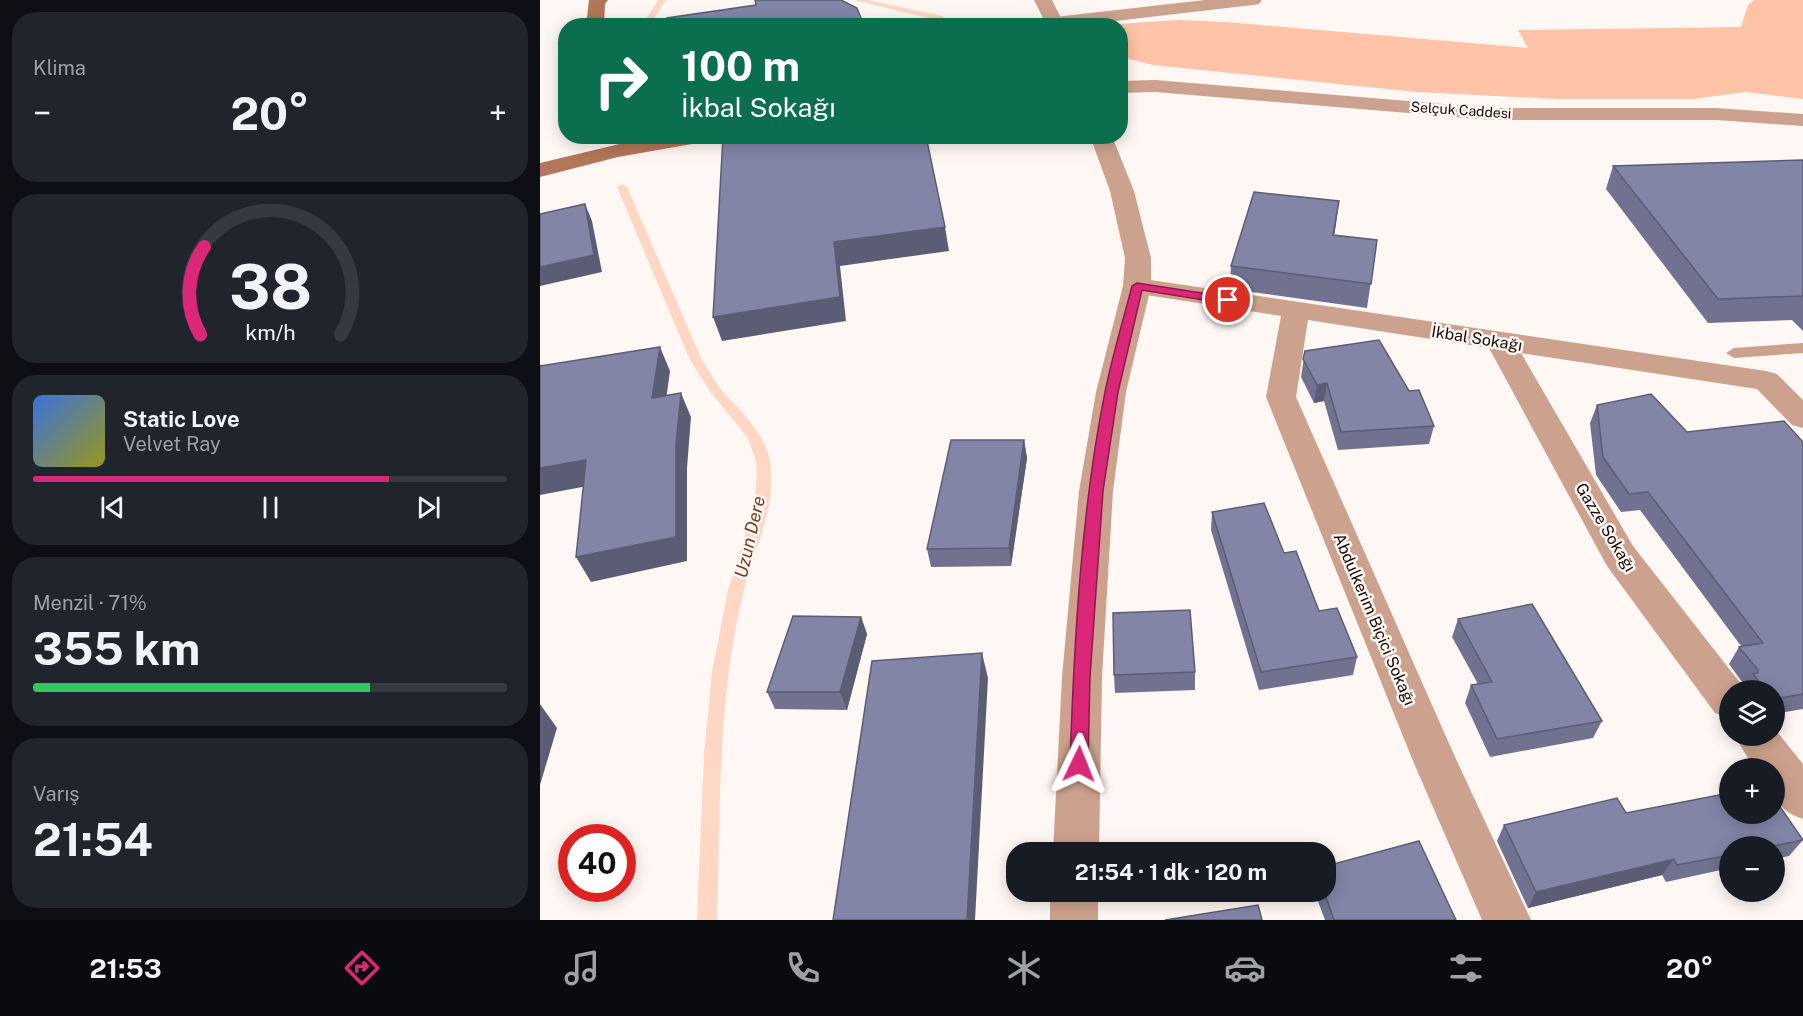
<!DOCTYPE html>
<html lang="tr">
<meta charset="utf-8">
<style>
:root{--surface:#171b24;--page:#20242c;--text:#f1f3f6;--muted:#9ea1a6;--line:#363941;--accent:#db2777}
body{margin:0;font-family:"Public Sans",sans-serif;background:var(--page);color:var(--text);height:100vh;display:flex;flex-direction:column;font-size:22px;white-space:nowrap}
*{box-sizing:border-box;margin:0}
p{font-size:20px;color:var(--muted)}
.icon{flex:none;width:33px;height:33px;fill:none;stroke:currentColor;stroke-width:2;stroke-linecap:round;stroke-linejoin:round}
.map{position:relative;flex:1;overflow:hidden}
.panel{display:flex;flex-direction:column;gap:12px;padding:12px;background:#0d0f14;width:540px}
.panel>*{flex:none}
.banner{position:absolute;left:18px;top:18px;width:570px;height:126px;border-radius:24px;box-shadow:0 3px 15px #0003;background:#0b6e4f;color:#fff;overflow:hidden}
.tools{position:absolute;left:1179px;top:680px;display:grid;gap:12px}
.tools a{display:grid;place-items:center;width:66px;height:66px;border-radius:50%;background:var(--surface);box-shadow:0 3px 15px #0003;font-size:30px}
.speed{position:absolute;left:18px;top:824px;display:flex;gap:12px;font-size:30px;font-weight:700;text-align:center}
.speed>*{display:grid;place-content:center;width:78px;height:78px;border-radius:50%;background:var(--surface);box-shadow:0 3px 15px #0003;line-height:1}
.speed .limit{border:9px solid #d22;background:#fff;color:#111}
.pin{position:absolute;display:grid;place-items:center;width:51px;height:51px;color:#fff;margin:-26px;border:3px solid #fff;border-radius:50%;box-shadow:0 2px 6px #0007}
.me{position:absolute;width:66px;margin:-33px;rotate:2deg;stroke-linejoin:round;filter:drop-shadow(0 0 4px #0008)}
.turn{display:flex;align-items:center;gap:21px;height:126px;padding:0 24px;font-size:27px}
.turn .icon{width:78px;height:78px;stroke-width:2.5}
.turn b{display:block;font-size:42px;line-height:51px}
.big{font-size:45px;font-weight:700;line-height:1.1}
.panel .tile{flex:1;display:flex;flex-direction:column;justify-content:center;gap:9px;min-width:0;padding:0 21px;border-radius:24px;background:var(--page)}
.panel .dial{align-items:center;gap:0}
.dial svg{height:156px;overflow:visible;fill:none;stroke:var(--line);stroke-width:7;stroke-linecap:round;text-anchor:middle}
.dial text{fill:var(--text);stroke:none}
.song{display:flex;align-items:center;gap:18px}
.cover{width:72px;height:72px;border-radius:9px;background:linear-gradient(135deg,hsl(220 70% 55%),hsl(60 70% 35%))}
.played{height:6px;border-radius:3px;background:linear-gradient(90deg,var(--accent) 75%,var(--line) 75%)}
.keys{display:flex;justify-content:space-around;direction:ltr}
.heat{display:flex;justify-content:space-between;align-items:center;font-size:33px;direction:ltr}
.charge{height:9px;border-radius:4px;background:linear-gradient(90deg,#34c759 71%,var(--line) 0)}
.trip{position:absolute;left:466px;top:842px;width:330px;height:60px;border-radius:24px;background:var(--surface);box-shadow:0 3px 15px #0003;font-weight:700;line-height:60px;text-align:center}
.menu{display:flex;height:96px;justify-content:space-around;align-items:center;background:#090b0e;color:var(--muted)}
.menu .icon{width:42px;height:42px}
.menu .current{color:var(--accent)}
.menu b{font-size:27px;color:var(--text)}
main{display:flex;flex:1;min-height:0}
.map>svg:first-child{display:block}
</style>
<main>
<section class="panel">
<div class="tile"><p>Klima</p>
<div class="heat"><a>−</a><b class="big">20°</b><a>+</a></div>
</div>
<div class="tile dial"><svg viewBox="0 0 100 80">
<path d="M14 69A42 42 0 1 1 86 69"/>
<path d="M14 69A42 42 0 0 1 16 24" stroke="#db2777"/>
<text x="50" y="56" font-size="32" font-weight="700">38</text>
<text x="50" y="72" font-size="11">km/h</text>
</svg></div>
<div class="tile">
<div class="song"><i class="cover"></i><div><b>Static Love</b><p>Velvet Ray</p></div></div>
<div class="played"></div>
<div class="keys"><svg class="icon" aria-label="previous" viewBox="0 0 24 24"><path d="M18 5L8 12l10 7zM5 5v14"/></svg><svg class="icon" aria-label="pause" viewBox="0 0 24 24"><path d="M8 5v14M16 5v14"/></svg><svg class="icon" aria-label="next" viewBox="0 0 24 24"><path d="M6 5l10 7-10 7zM19 5v14"/></svg></div>
</div>
<div class="tile"><p>Menzil · 71%</p><b class="big">355 km</b><div class="charge"></div></div>
<div class="tile"><p>Varış</p><b class="big">21:54</b></div>
</section>
<div class="map">
<svg width="1263" height="920" viewBox="0 0 1263 920">
<rect width="100%" height="100%" fill="#fff7f3"/>
<path fill="#ffc3a7" d="M1214 0H1263V99L1205 92 1153 99H1018L877 92 613 65 581 57 580 26 564 25 639 20 686 22 988 48 978 30 1201 27 1208 5Z"/>
<g fill="none" stroke-linecap="round" stroke-linejoin="round">
<path fill="#ffd7c4" fill-rule="evenodd" d="M118 0H126L109 26H102Z
M314 0H328L402 16 411 26H403L396 20Z
M82 184 87 187 162 360C168 369 173 378 179 387 197 409 222 428 229 457 239 502 215 547 204 589 197 616 193 643 189 670 178 753 180 837 177 920H157L164 754 172 672 188 590 214 507 217 474 215 457 207 437 169 390 150 360 77 187Z"/>
<path fill="#cca28e" fill-rule="evenodd" d="M1263 343V353L1194 358 1186 353 1194 348Z"/>
<path fill="#cca28e" fill-rule="evenodd" d="M665 0H722L719 4 713 5 532 26H508L506 22 509 18 515 17Z
M597 278 1226 371 1237 374 1263 400V428L1252 425 1217 389 981 353 1093 546 1205 689 1190 690V718L1175 713 1067 566 949 348 768 320 756 397 915 757 991 920H942L873 761 726 397 741 316 587 292 583 286 587 280Z
M1234 728 1263 764V819C1234 809 1234 796 1234 768H1214L1194 735H1234Z"/>
<path fill="#cca28e" fill-rule="evenodd" d="M494 0H512L525 26H507Z
M615 80 952 108H1176L1263 114V126L1176 120H952L615 92 580 93V81Z
M550 136H572L594 191 611 258V286L586 392 573 491 562 677 559 852H513L522 677 539 491 556 392 583 286 585 258 570 191Z
M510 891H558V920H510Z"/>
<path fill="#b37659" fill-rule="evenodd" d="M49 0H68L65 4 64 26H46Z
M113 136H169L166 141 158 143 78 157 0 177V163Z"/>
</g>
<path fill="#70728f" d="M1263 160V331L1252 320 1168 323 1066 189 1073 166Z
M796 224 794 235 837 240 827 308 690 289 691 266Z
M765 351 869 391 894 426 889 444 798 450 784 401 774 403 761 377Z
M1057 405 1147 432 1263 442V709L1234 714V690H1203L1205 686 1189 664 1199 647 1201 646 1100 510 1081 512 1056 475 1050 423Z
M484 440 487 458 471 566 391 567 387 549Z
M672 512 744 553 779 611 817 657 813 675 719 690 671 530Z
M321 617 327 634 307 710 235 709 227 692Z
M918 619 1062 721 1053 738 950 757 925 703 931 685 938 684 912 637Z
M655 672V690L575 693 574 675Z
M1086 813 1263 840 1249 856 1234 859V846H1190V868L1126 882 1122 875 988 908 957 841 964 825Z
M774 891H786L916 920H785Z"/>
<path fill="#5b5d74" d="M799 201 796 224 790 258 793 235Z
M45 204 52 221 62 272 0 286V267Z
M405 227 409 251 300 266 306 321 182 341 173 317 294 242Z
M120 347 130 371 123 422 112 398Z
M787 383 784 401 774 403 777 385Z
M141 393 151 417 147 468V561L51 582 36 557Z
M484 440 487 458 471 566 469 548Z
M46 460 58 484 0 495V468Z
M321 617 327 634 307 710 300 692Z
M442 653 448 678 435 920H427Z
M0 704 17 728 0 785Z
M1134 859 1122 875 988 908 996 892Z"/>
<path fill="#8285a6" stroke="#5b5d74" stroke-width="1.5" d="M215 0H301L317 8 324 26H128L127 18 216 5Z
M183 136H386L405 227 294 242 300 297 173 317Z
M1263 160V296L1178 299 1073 166Z
M714 192 799 201 793 235 837 240 831 284 691 266Z
M45 204 54 255 0 267V214Z
M839 340 869 391 879 390 894 426 801 432 787 383 777 385 763 359 765 351Z
M120 347 112 398 141 393 136 444V537L36 557 46 460 0 468V366Z
M1111 394 1147 432 1244 421 1263 442V694L1234 699V690H1225L1213 674 1218 673V670L1199 647 1223 643 1108 492 1089 494 1063 457 1057 405Z
M411 440H484L469 548 387 549Z
M724 503 744 553 756 551 779 611 797 608 817 657 721 672 672 512Z
M992 604 1062 721 957 739 931 685 952 682 918 619Z
M650 610 655 672 574 675 573 613Z
M253 616 321 617 300 692H227Z
M442 653 427 920H293L332 661Z
M1190 793V813H1234V798L1263 840 1233 846H1190V855L1137 865 1134 859 996 892 964 825 1077 798 1086 813Z
M879 841 916 920H794L784 891H786V866Z
M718 905 722 920H625Z"/>
<path fill="#db2777" stroke="#8e194d" stroke-width="1.5" d="M597 283 688 297 694 300 688 304 602 290 578 392 563 491 550 677 548 764 545 770 539 772 532 770 530 764C534 643 541 511 565 392 572 357 583 321 592 286Z"/>
<g text-anchor="middle" stroke-width="5" stroke-linejoin="round" paint-order="stroke">
<g font-size="14" fill="#160905" stroke="#fff7f3">
<text transform="translate(921 110) rotate(4)" y="5">Selçuk Caddesi</text>
</g>
<g font-size="16" fill="#160905" stroke="#fff7f3">
<text transform="translate(937 338) rotate(9)" y="6">İkbal Sokağı</text>
<text transform="translate(1066 527) rotate(59)" y="6">Gazze Sokağı</text>
<text transform="translate(835 619) rotate(67)" y="6">Abdulkerim Biçici Sokağı</text>
</g>
<g font-size="18" font-style="italic" fill="#773b1c" stroke="#fff7f3">
<text transform="translate(210 537) rotate(-77)" y="6">Uzun Dere</text>
</g>
</g>
</svg>
<div class="tools">
<a><svg class="icon" aria-label="layers" viewBox="0 0 24 24"><path d="M12 4l9 5-9 5-9-5zM3 14l9 5 9-5"/></svg></a>
<a>+</a>
<a>−</a>
</div>
<div class="speed"><div class="limit">40</div></div>
<div class="pin" style="left:688px;top:300px;background:#d93025"><svg class="icon" aria-label="arrive" viewBox="0 0 24 24"><path d="M6 21V4h12l-3 4 3 4H6"/></svg></div>
<svg class="me" style="left:539px;top:764px" viewBox="-20 -20 40 40"><path d="M0-17L14 15 0 8-14 15z" fill="#db2777" stroke="#fff" stroke-width="4"/></svg>
<div class="trip">21:54 · 1 dk · 120 m</div>
<div class="banner">
<div class="turn"><svg class="icon" aria-label="right" viewBox="0 0 24 24"><path d="M7 20v-9h11M14 6l5 5-5 5"/></svg><div><b>100 m</b>İkbal Sokağı</div></div>
</div>
</div>
</main>
<nav class="menu">
<b>21:53</b>
<svg class="icon current" aria-label="directions" viewBox="0 0 24 24"><path d="M12 3l9 9-9 9-9-9zM9 14v-3h6M13 9l2 2-2 2"/></svg>
<svg class="icon" aria-label="music" viewBox="0 0 24 24"><path d="M9 18V5l10-2v13"/><circle cx="6" cy="18" r="3"/><circle cx="16" cy="16" r="3"/></svg>
<svg class="icon" aria-label="phone" viewBox="0 0 24 24"><path d="M5 4h4l2 5-3 2q2 4 5 5l2-3 5 2v4C11 20 4 13 5 4z"/></svg>
<svg class="icon" aria-label="climate" viewBox="0 0 24 24"><path d="M12 3v18M4 7l16 10M4 17L20 7"/></svg>
<svg class="icon" aria-label="car" viewBox="0 0 24 24"><path d="M5 17H2v-5l4-1 3-4h7l3 4 3 1v5h-3M9 17h6M6 11h13"/><circle cx="7" cy="17" r="2"/><circle cx="17" cy="17" r="2"/></svg>
<svg class="icon" aria-label="filters" viewBox="0 0 24 24"><path d="M4 7h16M4 17h16"/><circle cx="9" cy="7" r="2"/><circle cx="15" cy="17" r="2"/></svg>
<b>20°</b>
</nav>
